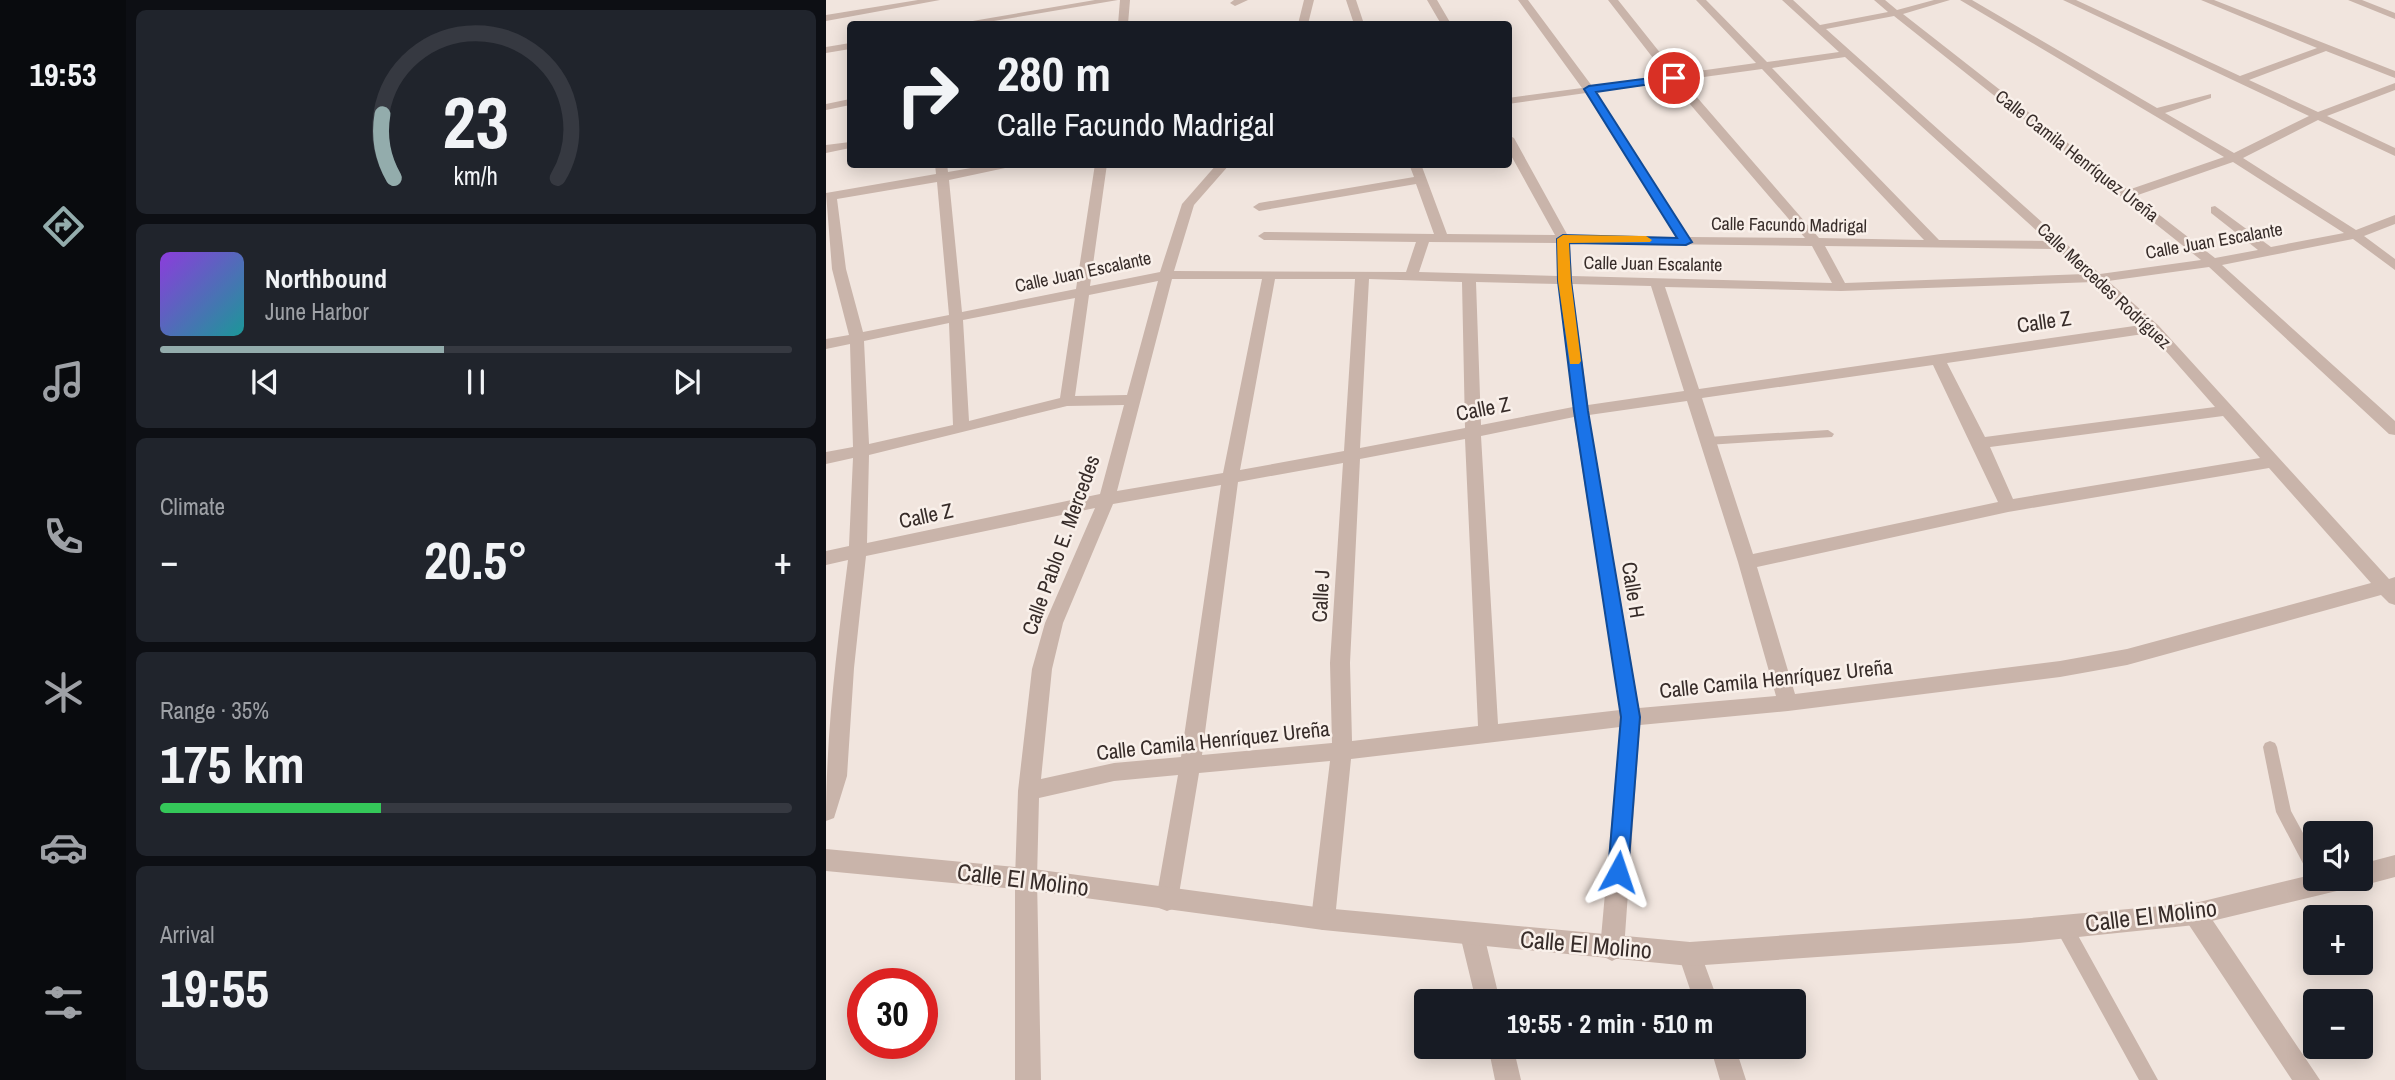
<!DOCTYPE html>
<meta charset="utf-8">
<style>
:root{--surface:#171b24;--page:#20242c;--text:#f1f3f6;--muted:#9ea1a6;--line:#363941;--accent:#93acac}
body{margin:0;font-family:"Archivo Narrow",sans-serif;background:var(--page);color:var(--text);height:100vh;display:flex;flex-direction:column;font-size:26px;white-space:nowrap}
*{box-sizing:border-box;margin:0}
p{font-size:23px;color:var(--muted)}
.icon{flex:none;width:38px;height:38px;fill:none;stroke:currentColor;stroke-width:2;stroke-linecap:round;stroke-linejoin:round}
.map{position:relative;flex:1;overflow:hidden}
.side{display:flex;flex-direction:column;gap:10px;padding:10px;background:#0d0f14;width:700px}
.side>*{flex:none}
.top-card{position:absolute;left:21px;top:21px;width:665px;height:147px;border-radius:7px;box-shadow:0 4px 18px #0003;background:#171b24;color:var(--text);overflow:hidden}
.controls{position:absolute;left:1477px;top:821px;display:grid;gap:14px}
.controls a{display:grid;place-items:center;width:70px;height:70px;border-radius:7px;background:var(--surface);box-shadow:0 4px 18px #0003;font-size:35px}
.speed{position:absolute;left:21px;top:968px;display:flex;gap:14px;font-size:35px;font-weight:700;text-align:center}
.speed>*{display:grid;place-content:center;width:91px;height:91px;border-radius:50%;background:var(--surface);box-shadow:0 4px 18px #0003;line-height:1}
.speed .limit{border:10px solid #d22;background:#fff;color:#111}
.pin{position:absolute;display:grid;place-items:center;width:60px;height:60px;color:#fff;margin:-30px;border:4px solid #fff;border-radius:50%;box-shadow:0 2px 7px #0007}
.me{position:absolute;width:77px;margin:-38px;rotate:5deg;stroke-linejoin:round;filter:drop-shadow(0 0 5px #0008)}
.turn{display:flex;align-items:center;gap:24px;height:147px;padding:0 35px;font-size:32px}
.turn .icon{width:91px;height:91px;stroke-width:2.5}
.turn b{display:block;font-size:49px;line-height:60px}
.big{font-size:52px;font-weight:700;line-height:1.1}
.side .tile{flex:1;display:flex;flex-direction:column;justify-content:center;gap:10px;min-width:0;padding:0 24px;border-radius:10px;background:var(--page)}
.side .dial{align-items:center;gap:0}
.dial svg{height:182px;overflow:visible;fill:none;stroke:var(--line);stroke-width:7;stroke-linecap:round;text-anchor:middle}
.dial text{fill:var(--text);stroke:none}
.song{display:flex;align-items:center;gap:21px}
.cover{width:84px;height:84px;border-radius:10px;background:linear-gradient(135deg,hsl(270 70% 55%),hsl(180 70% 35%))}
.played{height:7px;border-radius:4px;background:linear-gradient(90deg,var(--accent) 45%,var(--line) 45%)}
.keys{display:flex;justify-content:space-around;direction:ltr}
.heat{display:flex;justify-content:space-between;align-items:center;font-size:38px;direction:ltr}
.charge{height:10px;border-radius:5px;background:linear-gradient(90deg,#34c759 35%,var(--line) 0)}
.trip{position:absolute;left:588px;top:989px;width:392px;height:70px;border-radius:7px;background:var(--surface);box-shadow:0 4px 18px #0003;font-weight:700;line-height:70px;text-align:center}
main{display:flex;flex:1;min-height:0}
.tabs{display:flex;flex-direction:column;width:126px;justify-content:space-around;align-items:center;background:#090b0e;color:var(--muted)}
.tabs .icon{width:49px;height:49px}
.tabs .active{color:var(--accent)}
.tabs b{font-size:32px;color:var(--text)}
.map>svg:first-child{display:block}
</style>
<main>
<nav class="tabs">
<b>19:53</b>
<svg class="icon active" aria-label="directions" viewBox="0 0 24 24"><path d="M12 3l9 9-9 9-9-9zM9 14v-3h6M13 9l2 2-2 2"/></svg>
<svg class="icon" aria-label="music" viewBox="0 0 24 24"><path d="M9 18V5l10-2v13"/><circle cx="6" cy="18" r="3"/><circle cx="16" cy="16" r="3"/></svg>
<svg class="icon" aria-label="phone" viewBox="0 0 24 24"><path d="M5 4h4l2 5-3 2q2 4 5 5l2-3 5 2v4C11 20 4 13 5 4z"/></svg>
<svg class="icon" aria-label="climate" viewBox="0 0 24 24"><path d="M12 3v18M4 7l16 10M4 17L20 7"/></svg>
<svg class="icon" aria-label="car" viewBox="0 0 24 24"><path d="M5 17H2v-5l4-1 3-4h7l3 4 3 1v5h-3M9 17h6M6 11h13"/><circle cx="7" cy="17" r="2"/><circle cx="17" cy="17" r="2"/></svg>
<svg class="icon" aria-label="filters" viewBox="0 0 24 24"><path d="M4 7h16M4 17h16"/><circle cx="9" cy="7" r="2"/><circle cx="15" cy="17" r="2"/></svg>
</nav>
<section class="side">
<div class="tile dial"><svg viewBox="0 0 100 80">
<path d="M14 69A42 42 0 1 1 86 69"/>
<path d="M14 69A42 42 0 0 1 9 41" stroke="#93acac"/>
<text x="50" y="56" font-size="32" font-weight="700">23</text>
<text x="50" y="72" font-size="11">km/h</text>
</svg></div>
<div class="tile">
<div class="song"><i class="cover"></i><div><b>Northbound</b><p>June Harbor</p></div></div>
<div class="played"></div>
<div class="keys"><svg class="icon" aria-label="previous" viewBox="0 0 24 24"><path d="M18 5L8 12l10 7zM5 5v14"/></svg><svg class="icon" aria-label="pause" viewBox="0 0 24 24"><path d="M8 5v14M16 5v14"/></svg><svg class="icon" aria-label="next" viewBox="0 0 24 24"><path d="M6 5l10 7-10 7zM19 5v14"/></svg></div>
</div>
<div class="tile"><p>Climate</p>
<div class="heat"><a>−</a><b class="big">20.5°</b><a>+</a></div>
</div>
<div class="tile"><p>Range · 35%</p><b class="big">175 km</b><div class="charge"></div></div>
<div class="tile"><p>Arrival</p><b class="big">19:55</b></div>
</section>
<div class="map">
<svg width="1569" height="1080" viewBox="0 0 1569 1080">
<rect width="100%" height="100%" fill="#f1e5de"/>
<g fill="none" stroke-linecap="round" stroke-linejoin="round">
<path fill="#c9b4aa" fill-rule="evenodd" d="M1002 430 1008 434 1006 437 881 445 875 441 881 437Z
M1444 741 1449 743 1451 747 1465 811 1489 855V877L1483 875 1450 812 1437 747 1439 743Z
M1238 919 1244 921 1332 1080H1313L1232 933 1230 927 1232 921Z"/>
<path fill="#c9b4aa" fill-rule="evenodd" d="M92 0H114L0 21V15Z
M269 0H292L150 24H129Z
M294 0H304L302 24H292Z
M408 0H422L409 6 404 3Z
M478 0H488L482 24H472Z
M520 0H530L538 24H528Z
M601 0H611L625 24H615Z
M692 0H702L766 86 841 76 782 0H792L851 74 930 63 870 0H880L941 62 1013 52 956 0H967L994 25 1062 12 1048 0H1059L1071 10 1108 0H1124L1077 14 1302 190 1398 157 1134 0H1146L1331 108 1385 94V98L1339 113 1408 153 1483 116 1237 0H1250L1414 76 1491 48 1375 0H1388L1569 71V78L1500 51 1423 80 1492 112 1569 83V90L1501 116 1569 148V156L1492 120 1417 158 1530 230 1569 215V224L1538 236 1569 259V270L1527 239 1396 265 1569 421V435L1563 434 1383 267 1282 281 1332 325 1563 579 1569 577V605L1563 603 1555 595 1301 665 1234 677 962 711 814 725 798 949 794 957 786 961 778 957 774 949 794 727 525 759 509 919 505 927 497 930 489 927 485 919 504 761 373 773 352 900 349 908 341 911 333 908 330 900 352 775 288 781 213 798 211 879 215 1080H189V879L192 791 206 669 219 623 269 508 40 556 28 668 21 776 8 818 0 821C0 733 11 647 22 560L0 565V551L23 546 27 458 0 464V452L27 447 24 344 0 349V339L23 335 6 269 0 193 110 174 109 164H121L122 172 168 164H198L123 180 136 312 250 289 269 164H281L264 286 334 272 356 204 391 164H404L368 205 348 271 580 272 590 242 438 240 432 236 438 232 608 234 590 184 433 211 427 207 433 203 588 177 583 164H595L621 234 729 235 682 150V135L688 138 742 236 850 237 760 93 682 104V98L756 88ZM1068 16 1375 260 1274 274 1000 29ZM1019 57 1222 241 1113 240 946 68ZM936 69 1098 240 993 238 856 80ZM845 82 979 238 863 237 770 92ZM1407 162 1518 233 1445 247 1389 206 1385 207V213L1432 250 1389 258 1309 196ZM111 182 123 315 37 332 20 269 11 199ZM603 242 731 243 732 276 593 272ZM744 243 986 246 1006 283 746 276ZM999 246 1231 249 1259 274 1019 283ZM346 279H436L397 473 291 491ZM449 279H529L518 451 414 470ZM543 279 636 282 639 428 534 448ZM332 281 301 395 249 396 263 295ZM650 282 733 284 747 407 655 425ZM1268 282 1315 325 873 389 839 287 1015 291ZM746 284 825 286 858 391 762 405ZM249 298 234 398 143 421 137 320ZM123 323 127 425 43 444 38 341ZM1324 333 1389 407 1159 437 1121 363ZM1107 365 1172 502 927 554 876 398ZM861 401 912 562 950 696 813 708 763 415ZM298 405 274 494 41 543 43 455 241 406ZM1397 416 1434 458 1187 499 1164 447ZM748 417 794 710 672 724 655 436ZM639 439 652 726 526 741 524 663 534 459ZM517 463 504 663 506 743 376 755 412 482ZM1443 468 1545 583 1301 649 1234 661 969 694 931 567 1182 512ZM395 485 355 757 288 763 215 779 226 669 237 623 287 504Z
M1522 0H1536L1569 13V19Z
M24 43V49L0 53V47Z
M24 99V105L0 110V104Z
M24 142V148L0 153V145Z
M1369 903 1377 906 1494 1080H1466L1361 922 1357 914 1361 906Z
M646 923 654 927 658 935 674 1001H650L634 935 638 927Z
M864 942 872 946 892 1001H868L852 954 856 946Z
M662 1046H687L695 1080H669Z
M884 1046H909L920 1080H894Z"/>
<path fill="#c9b4aa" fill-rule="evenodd" d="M0 849 200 868 497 908 864 942 1193 919 1369 903 1489 874V878H1535V864L1569 855V877L1535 886 1528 883 1519 889 1369 925 1193 943 864 966 497 930 200 890 0 871Z"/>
</g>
<path fill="#1a73e8" stroke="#114b97" stroke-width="2" d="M848 75 853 78 852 80 770 92 866 242 860 245 743 243 745 281 762 411 814 717 802 872 799 878 792 881 785 878 782 872 795 717 748 411 732 281 731 239 737 235 851 238 758 89 763 86Z"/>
<path fill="#f59e0b" d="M820 236 826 240 824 242 743 243 745 281 755 361 753 364H744L732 281 731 239 737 235Z"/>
<g text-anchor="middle" stroke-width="5" stroke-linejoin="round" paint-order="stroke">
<g font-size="18" fill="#372c29" stroke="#f9f0ea">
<text transform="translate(1251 156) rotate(38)" y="6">Calle Camila Henríquez Ureña</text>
<text transform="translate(963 225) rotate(1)" y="6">Calle Facundo Madrigal</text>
<text transform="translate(1388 241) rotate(-10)" y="6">Calle Juan Escalante</text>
<text transform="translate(827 264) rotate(1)" y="6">Calle Juan Escalante</text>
<text transform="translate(257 272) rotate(-12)" y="6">Calle Juan Escalante</text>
<text transform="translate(1278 286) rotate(43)" y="6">Calle Mercedes Rodríguez</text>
</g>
<g font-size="21" fill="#372c29" stroke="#f9f0ea">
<text transform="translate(1218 322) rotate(-8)" y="7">Calle Z</text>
<text transform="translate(657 409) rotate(-11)" y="7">Calle Z</text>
<text transform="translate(100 516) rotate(-12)" y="7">Calle Z</text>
<text transform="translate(235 545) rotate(-70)" y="7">Calle Pablo E. Mercedes</text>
<text transform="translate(807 590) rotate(81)" y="7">Calle H</text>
<text transform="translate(495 596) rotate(-87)" y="7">Calle J</text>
<text transform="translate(950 679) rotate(-6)" y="7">Calle Camila Henríquez Ureña</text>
<text transform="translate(387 741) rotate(-6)" y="7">Calle Camila Henríquez Ureña</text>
</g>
<g font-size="24" fill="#372c29" stroke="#f9f0ea">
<text transform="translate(197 880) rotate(7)" y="8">Calle El Molino</text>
<text transform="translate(1325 916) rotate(-7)" y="8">Calle El Molino</text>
<text transform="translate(760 945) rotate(5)" y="8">Calle El Molino</text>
</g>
</g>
</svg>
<div class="controls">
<a><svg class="icon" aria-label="sound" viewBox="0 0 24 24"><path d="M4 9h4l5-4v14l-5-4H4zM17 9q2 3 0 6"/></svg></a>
<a>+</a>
<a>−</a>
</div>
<div class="speed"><div class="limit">30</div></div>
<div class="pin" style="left:848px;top:78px;background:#d93025"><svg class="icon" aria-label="arrive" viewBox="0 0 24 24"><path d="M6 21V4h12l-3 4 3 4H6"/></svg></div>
<svg class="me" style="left:792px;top:872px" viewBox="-20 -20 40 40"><path d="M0-17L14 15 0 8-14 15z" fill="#1a73e8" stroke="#fff" stroke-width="4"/></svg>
<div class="trip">19:55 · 2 min · 510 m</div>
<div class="top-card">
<div class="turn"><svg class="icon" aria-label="right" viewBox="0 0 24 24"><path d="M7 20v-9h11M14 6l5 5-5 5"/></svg><div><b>280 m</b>Calle Facundo Madrigal</div></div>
</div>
</div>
</main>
